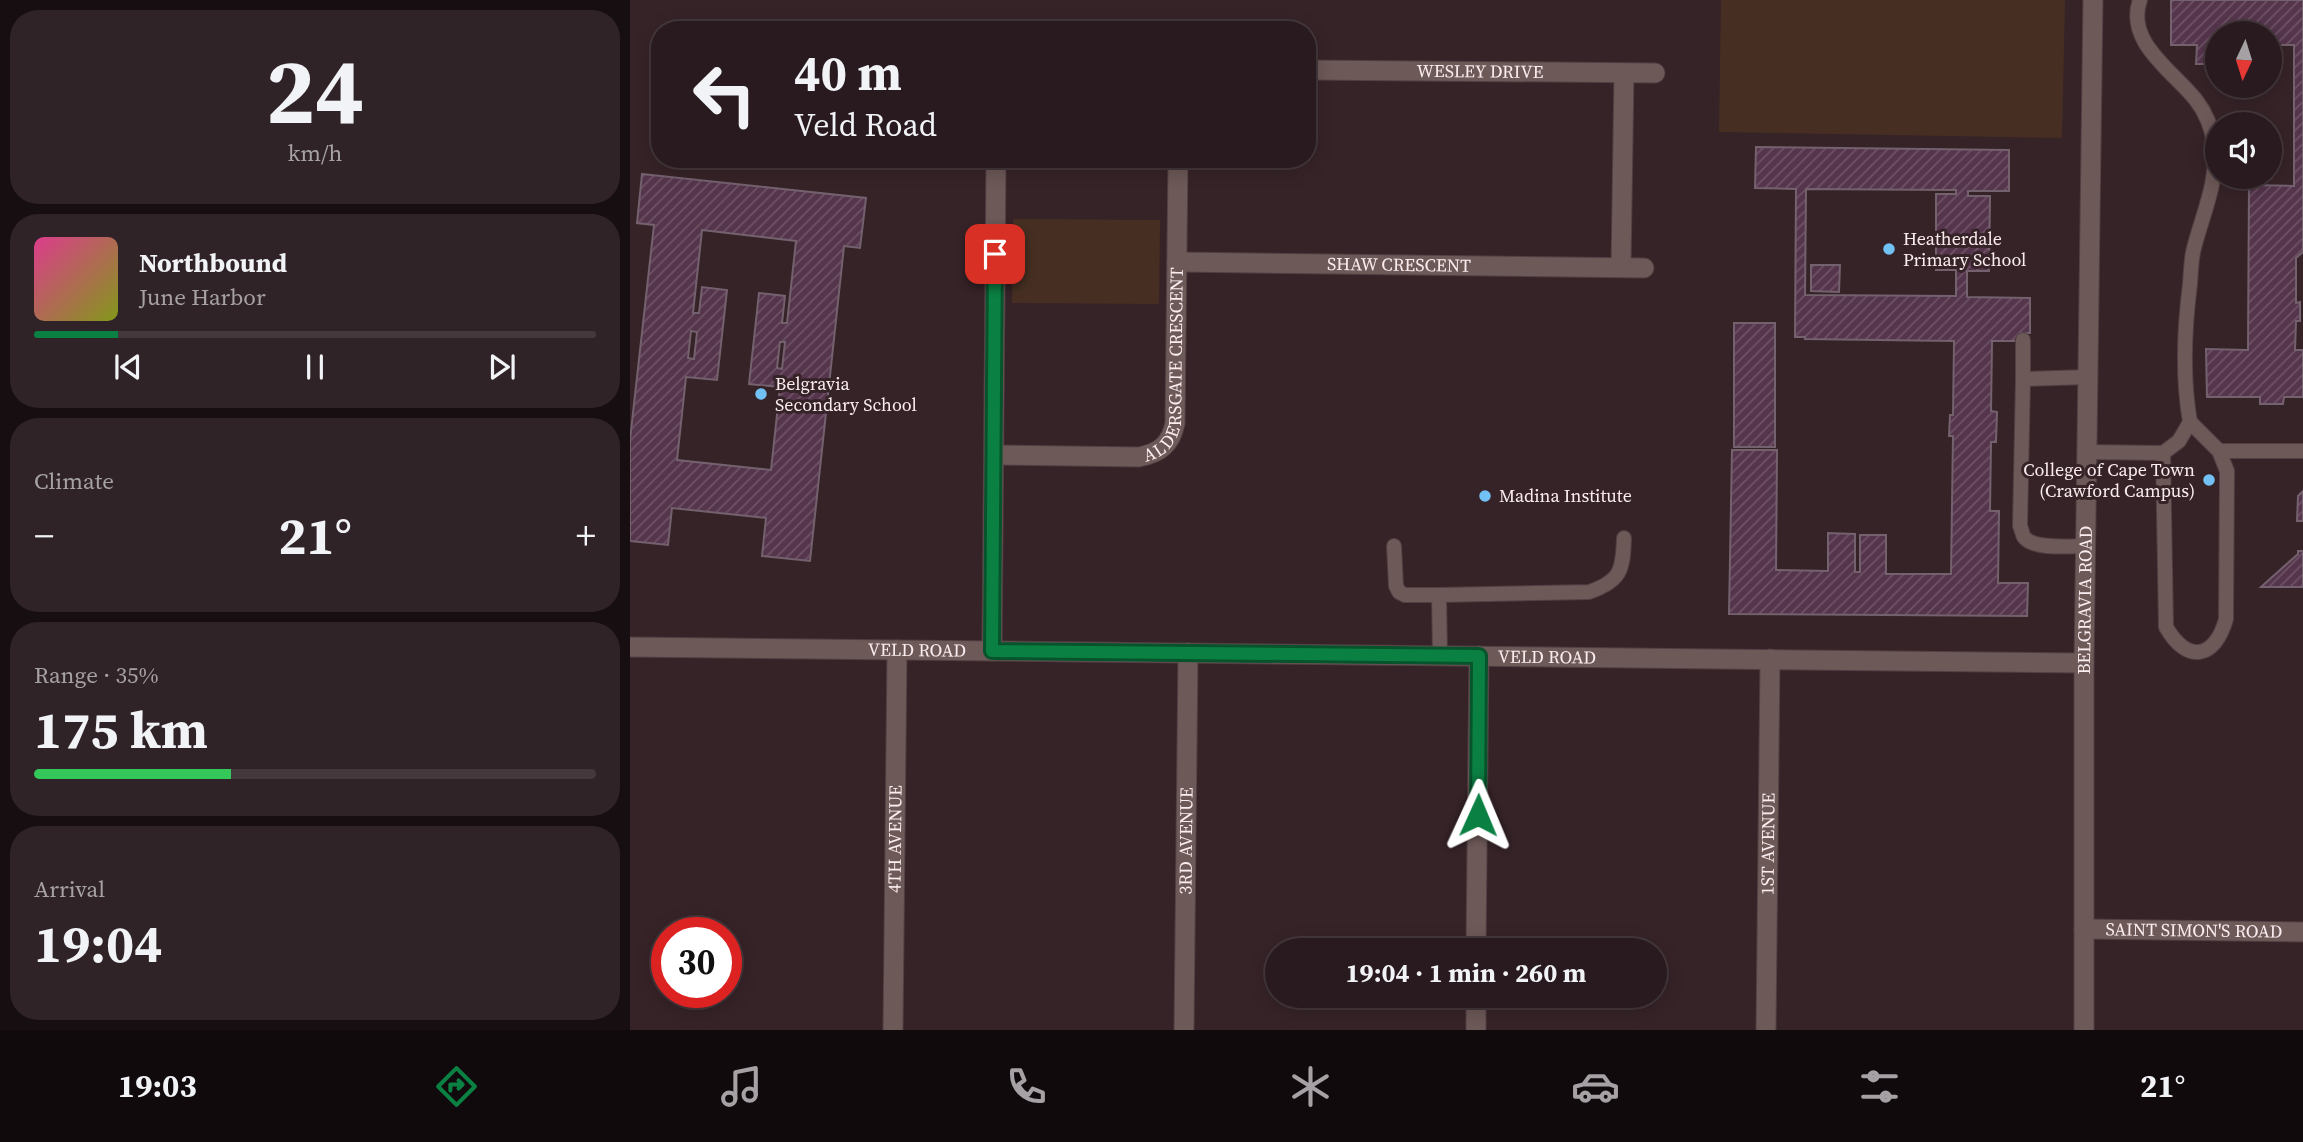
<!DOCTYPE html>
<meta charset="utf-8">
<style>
:root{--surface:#281a1e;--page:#302327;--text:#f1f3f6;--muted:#a5a1a4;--line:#44383c;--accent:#0b8043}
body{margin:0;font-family:"Source Serif 4",serif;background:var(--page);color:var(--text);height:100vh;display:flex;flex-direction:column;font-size:26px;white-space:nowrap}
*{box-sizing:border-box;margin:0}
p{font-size:23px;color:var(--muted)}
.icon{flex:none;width:38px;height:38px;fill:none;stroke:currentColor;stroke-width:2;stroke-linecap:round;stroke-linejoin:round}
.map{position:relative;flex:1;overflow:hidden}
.panel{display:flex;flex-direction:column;gap:10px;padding:10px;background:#160e10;width:630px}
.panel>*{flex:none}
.banner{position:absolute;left:21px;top:21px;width:665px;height:147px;border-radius:28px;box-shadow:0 4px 18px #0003,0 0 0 2px var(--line);background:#281a1e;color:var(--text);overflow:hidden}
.needle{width:46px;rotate:184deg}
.fabs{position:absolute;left:1575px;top:21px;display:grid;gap:14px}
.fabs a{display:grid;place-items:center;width:77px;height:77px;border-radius:50%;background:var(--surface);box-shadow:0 4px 18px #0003,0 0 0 2px var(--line);font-size:35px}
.speed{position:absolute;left:21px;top:917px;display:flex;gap:14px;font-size:35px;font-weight:700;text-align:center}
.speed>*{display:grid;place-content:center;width:91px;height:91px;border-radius:50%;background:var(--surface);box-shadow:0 4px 18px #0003,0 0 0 2px var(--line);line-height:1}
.speed .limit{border:10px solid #d22;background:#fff;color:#111}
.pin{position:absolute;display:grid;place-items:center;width:60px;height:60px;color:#fff;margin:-30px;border-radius:14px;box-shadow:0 4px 10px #0006}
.me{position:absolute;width:77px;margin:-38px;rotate:1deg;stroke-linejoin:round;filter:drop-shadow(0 0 5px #0008)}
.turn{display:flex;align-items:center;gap:24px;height:147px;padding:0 28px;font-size:32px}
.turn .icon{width:91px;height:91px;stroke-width:2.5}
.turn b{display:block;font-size:49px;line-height:60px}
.big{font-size:52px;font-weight:700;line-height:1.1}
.panel .card{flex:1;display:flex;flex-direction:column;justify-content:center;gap:10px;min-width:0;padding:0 24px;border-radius:28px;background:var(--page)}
.panel .dial{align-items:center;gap:0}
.dial b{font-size:91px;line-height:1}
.song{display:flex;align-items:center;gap:21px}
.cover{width:84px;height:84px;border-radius:10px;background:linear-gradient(135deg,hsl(330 70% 55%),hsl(70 70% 35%))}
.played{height:7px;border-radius:4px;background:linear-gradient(90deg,var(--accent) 15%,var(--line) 15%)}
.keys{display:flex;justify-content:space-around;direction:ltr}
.heat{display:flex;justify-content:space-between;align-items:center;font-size:38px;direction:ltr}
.charge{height:10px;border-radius:5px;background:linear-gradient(90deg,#34c759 35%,var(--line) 0)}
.trip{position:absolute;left:635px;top:938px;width:402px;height:70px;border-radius:35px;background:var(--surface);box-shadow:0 4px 18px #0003,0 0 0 2px var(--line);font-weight:700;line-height:70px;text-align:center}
.menu{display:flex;height:112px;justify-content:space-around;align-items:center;background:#100a0c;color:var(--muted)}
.menu .icon{width:49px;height:49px}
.menu .active{color:var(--accent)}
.menu b{font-size:32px;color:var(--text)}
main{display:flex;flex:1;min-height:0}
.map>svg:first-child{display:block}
</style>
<main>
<section class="panel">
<div class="card dial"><b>24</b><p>km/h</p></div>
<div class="card">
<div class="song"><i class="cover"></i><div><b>Northbound</b><p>June Harbor</p></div></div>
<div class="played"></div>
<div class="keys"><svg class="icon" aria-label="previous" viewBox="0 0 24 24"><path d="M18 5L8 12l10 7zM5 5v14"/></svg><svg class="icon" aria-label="pause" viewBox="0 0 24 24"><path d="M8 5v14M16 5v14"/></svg><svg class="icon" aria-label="next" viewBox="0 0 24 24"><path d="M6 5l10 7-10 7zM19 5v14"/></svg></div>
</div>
<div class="card"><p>Climate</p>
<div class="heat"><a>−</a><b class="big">21°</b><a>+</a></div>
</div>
<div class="card"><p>Range · 35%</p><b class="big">175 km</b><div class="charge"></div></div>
<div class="card"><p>Arrival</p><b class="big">19:04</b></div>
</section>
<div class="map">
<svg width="1673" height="1030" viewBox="0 0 1673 1030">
<defs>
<pattern id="building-hatch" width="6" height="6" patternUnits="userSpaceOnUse" patternTransform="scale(1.75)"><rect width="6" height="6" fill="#55354c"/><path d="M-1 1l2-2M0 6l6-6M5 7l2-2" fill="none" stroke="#6e5266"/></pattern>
</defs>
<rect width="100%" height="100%" fill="#362328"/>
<path fill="#462f22" d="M1091 0H1435L1432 138 1089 132Z
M383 219 530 220 529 304 382 303Z"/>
<path fill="url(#building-hatch)" stroke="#74616e" stroke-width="2" fill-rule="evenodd" d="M1541 0H1673V252L1666 258V303L1670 302V321H1666L1665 350H1673V397H1654L1653 404H1630V397H1577L1576 349 1618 350 1619 185 1664 186V45H1640V33H1587V64H1566L1567 45H1541Z
M1126 147 1379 150V191H1338V196H1360L1359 271H1337V297L1400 298V333H1390V341H1362L1361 411 1367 412 1366 442H1361L1360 511H1369L1368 583H1398L1397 616 1099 614 1102 450H1147L1146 570 1198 571V533L1225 534V572H1230V535H1256V574H1321L1323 436H1319L1320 415H1323L1324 341 1175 339V337H1165L1166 189 1125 188ZM1176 189 1326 190V194H1306V270H1326V296L1175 295Z
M12 174 236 198 230 248 214 246 180 561 132 556 136 518 42 508 38 545 0 541V440L24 225 7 223ZM72 230 166 241 157 323H152L155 296 129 293 119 384 150 387 141 470 47 460 56 377 87 380 97 290 72 287 69 313H63ZM61 331 67 332 64 359 58 358ZM150 342H155L152 369 147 368Z
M1181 265H1210L1209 292 1181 291Z
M1104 323H1145V447H1104Z
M1673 491V521H1667L1668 496Z
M1668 551H1673V587H1631L1668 554Z"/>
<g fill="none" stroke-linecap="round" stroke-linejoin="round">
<g stroke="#513f44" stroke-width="16">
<path id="service" d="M1393 379V340
M1589 451H1673
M1458 452 1533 453 1549 441 1560 422C1552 376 1554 331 1560 284 1561 272 1561 259 1564 248 1573 213 1589 180 1584 144 1582 129 1576 113 1566 100 1543 71 1495 42 1510 0
M1533 453 1536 627C1557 664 1585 659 1596 619L1597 471 1589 451 1560 422
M764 546 766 586 769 592 775 595H809
M1457 546C1442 546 1403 550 1394 537 1392 534 1392 530 1390 526L1393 379 1459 377
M810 656 809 595 959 592C991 581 993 570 994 538"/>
</g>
<g stroke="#513f44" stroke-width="21">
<g id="minor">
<path id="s1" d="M677 70 1025 73"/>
<path id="s2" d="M547 262 1014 268"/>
<path d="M991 267 994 73"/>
<path id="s3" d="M364 455 509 457C530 453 541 444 545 423L548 159"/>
<path id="s4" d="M0 647 1454 663"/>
<path d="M362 651 366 159"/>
<path id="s5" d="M1454 929 1673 932"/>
<path d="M846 950 849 656"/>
<path id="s6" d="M263 1030 267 650"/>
<path id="s7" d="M554 1030 558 653"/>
<path d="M846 1030V996"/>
<path id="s8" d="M1136 1030 1140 659"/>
</g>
</g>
<g stroke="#513f44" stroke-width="21">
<g id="tertiary">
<path id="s9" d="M1454 1030V663L1463 0"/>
</g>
</g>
<use href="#service" stroke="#6d5957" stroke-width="14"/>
<use href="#minor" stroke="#6d5957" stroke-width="19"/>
<use href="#tertiary" stroke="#6d5957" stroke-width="19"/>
</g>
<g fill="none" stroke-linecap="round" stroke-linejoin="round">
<g stroke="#07532c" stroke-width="18">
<path id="route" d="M365 254 362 651 849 656 848 815"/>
</g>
<use href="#route" stroke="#0b8043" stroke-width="12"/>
</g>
<g fill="#72c1f5" stroke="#362328" stroke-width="2.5">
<circle cx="1259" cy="249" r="7"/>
<circle cx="131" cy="394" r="7"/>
<circle cx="1579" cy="480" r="7"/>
<circle cx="855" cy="496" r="7"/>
</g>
<g text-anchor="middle" stroke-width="6" stroke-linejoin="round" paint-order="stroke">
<g font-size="18" fill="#faecef" stroke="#362328">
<text dy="6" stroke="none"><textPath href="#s1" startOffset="173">WESLEY DRIVE</textPath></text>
<text dy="6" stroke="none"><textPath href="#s2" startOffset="222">SHAW CRESCENT</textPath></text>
<text dy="6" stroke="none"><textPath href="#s3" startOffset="252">ALDERSGATE CRESCENT</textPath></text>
<text dy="6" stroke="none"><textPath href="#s9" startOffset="430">BELGRAVIA ROAD</textPath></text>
<text dy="6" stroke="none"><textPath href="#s4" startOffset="287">VELD ROAD</textPath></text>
<text dy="6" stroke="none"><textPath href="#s4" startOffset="917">VELD ROAD</textPath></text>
<text dy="6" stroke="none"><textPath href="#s6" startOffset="191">4TH AVENUE</textPath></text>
<text dy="6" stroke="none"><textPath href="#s7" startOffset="189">3RD AVENUE</textPath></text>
<text dy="6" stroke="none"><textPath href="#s8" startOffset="186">1ST AVENUE</textPath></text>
<text dy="6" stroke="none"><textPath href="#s5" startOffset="110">SAINT SIMON'S ROAD</textPath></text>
</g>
<g font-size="18" fill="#faecef" stroke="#362328" text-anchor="start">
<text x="1273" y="245">Heatherdale<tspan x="1273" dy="21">Primary School</tspan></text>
<text x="145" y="390">Belgravia<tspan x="145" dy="21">Secondary School</tspan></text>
<text x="1565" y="476" text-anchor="end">College of Cape Town<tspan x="1565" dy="21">(Crawford Campus)</tspan></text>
<text x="869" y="502">Madina Institute</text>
</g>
</g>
</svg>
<div class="fabs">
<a><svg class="needle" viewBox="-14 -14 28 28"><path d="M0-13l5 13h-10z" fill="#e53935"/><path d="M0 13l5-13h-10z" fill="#a5a1a4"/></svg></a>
<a><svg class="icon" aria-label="sound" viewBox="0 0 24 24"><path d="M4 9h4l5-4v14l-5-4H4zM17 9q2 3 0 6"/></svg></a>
</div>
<div class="speed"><div class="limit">30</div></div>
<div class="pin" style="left:365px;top:254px;background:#d93025"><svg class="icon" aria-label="arrive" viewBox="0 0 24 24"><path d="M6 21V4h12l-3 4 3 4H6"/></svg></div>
<svg class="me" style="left:848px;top:815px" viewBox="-20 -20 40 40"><path d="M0-17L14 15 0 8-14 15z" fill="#0b8043" stroke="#fff" stroke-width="4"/></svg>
<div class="trip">19:04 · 1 min · 260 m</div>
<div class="banner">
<div class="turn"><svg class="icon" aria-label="left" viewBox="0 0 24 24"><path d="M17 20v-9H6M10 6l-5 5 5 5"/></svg><div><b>40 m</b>Veld Road</div></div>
</div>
</div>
</main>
<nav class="menu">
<b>19:03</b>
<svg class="icon active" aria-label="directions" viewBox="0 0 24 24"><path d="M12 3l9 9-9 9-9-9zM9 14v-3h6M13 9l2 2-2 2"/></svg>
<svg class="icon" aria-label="music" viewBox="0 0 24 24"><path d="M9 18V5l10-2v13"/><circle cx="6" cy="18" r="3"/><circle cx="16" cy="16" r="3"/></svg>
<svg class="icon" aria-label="phone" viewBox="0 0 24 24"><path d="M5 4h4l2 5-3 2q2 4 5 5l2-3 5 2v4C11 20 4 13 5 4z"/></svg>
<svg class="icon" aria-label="climate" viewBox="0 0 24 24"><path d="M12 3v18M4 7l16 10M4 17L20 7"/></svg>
<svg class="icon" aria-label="car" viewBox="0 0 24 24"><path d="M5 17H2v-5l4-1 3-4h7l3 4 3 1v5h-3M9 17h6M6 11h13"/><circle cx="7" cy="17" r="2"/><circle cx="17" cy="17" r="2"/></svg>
<svg class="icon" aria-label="filters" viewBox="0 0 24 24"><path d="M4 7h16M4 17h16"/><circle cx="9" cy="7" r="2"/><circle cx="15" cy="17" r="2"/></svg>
<b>21°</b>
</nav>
